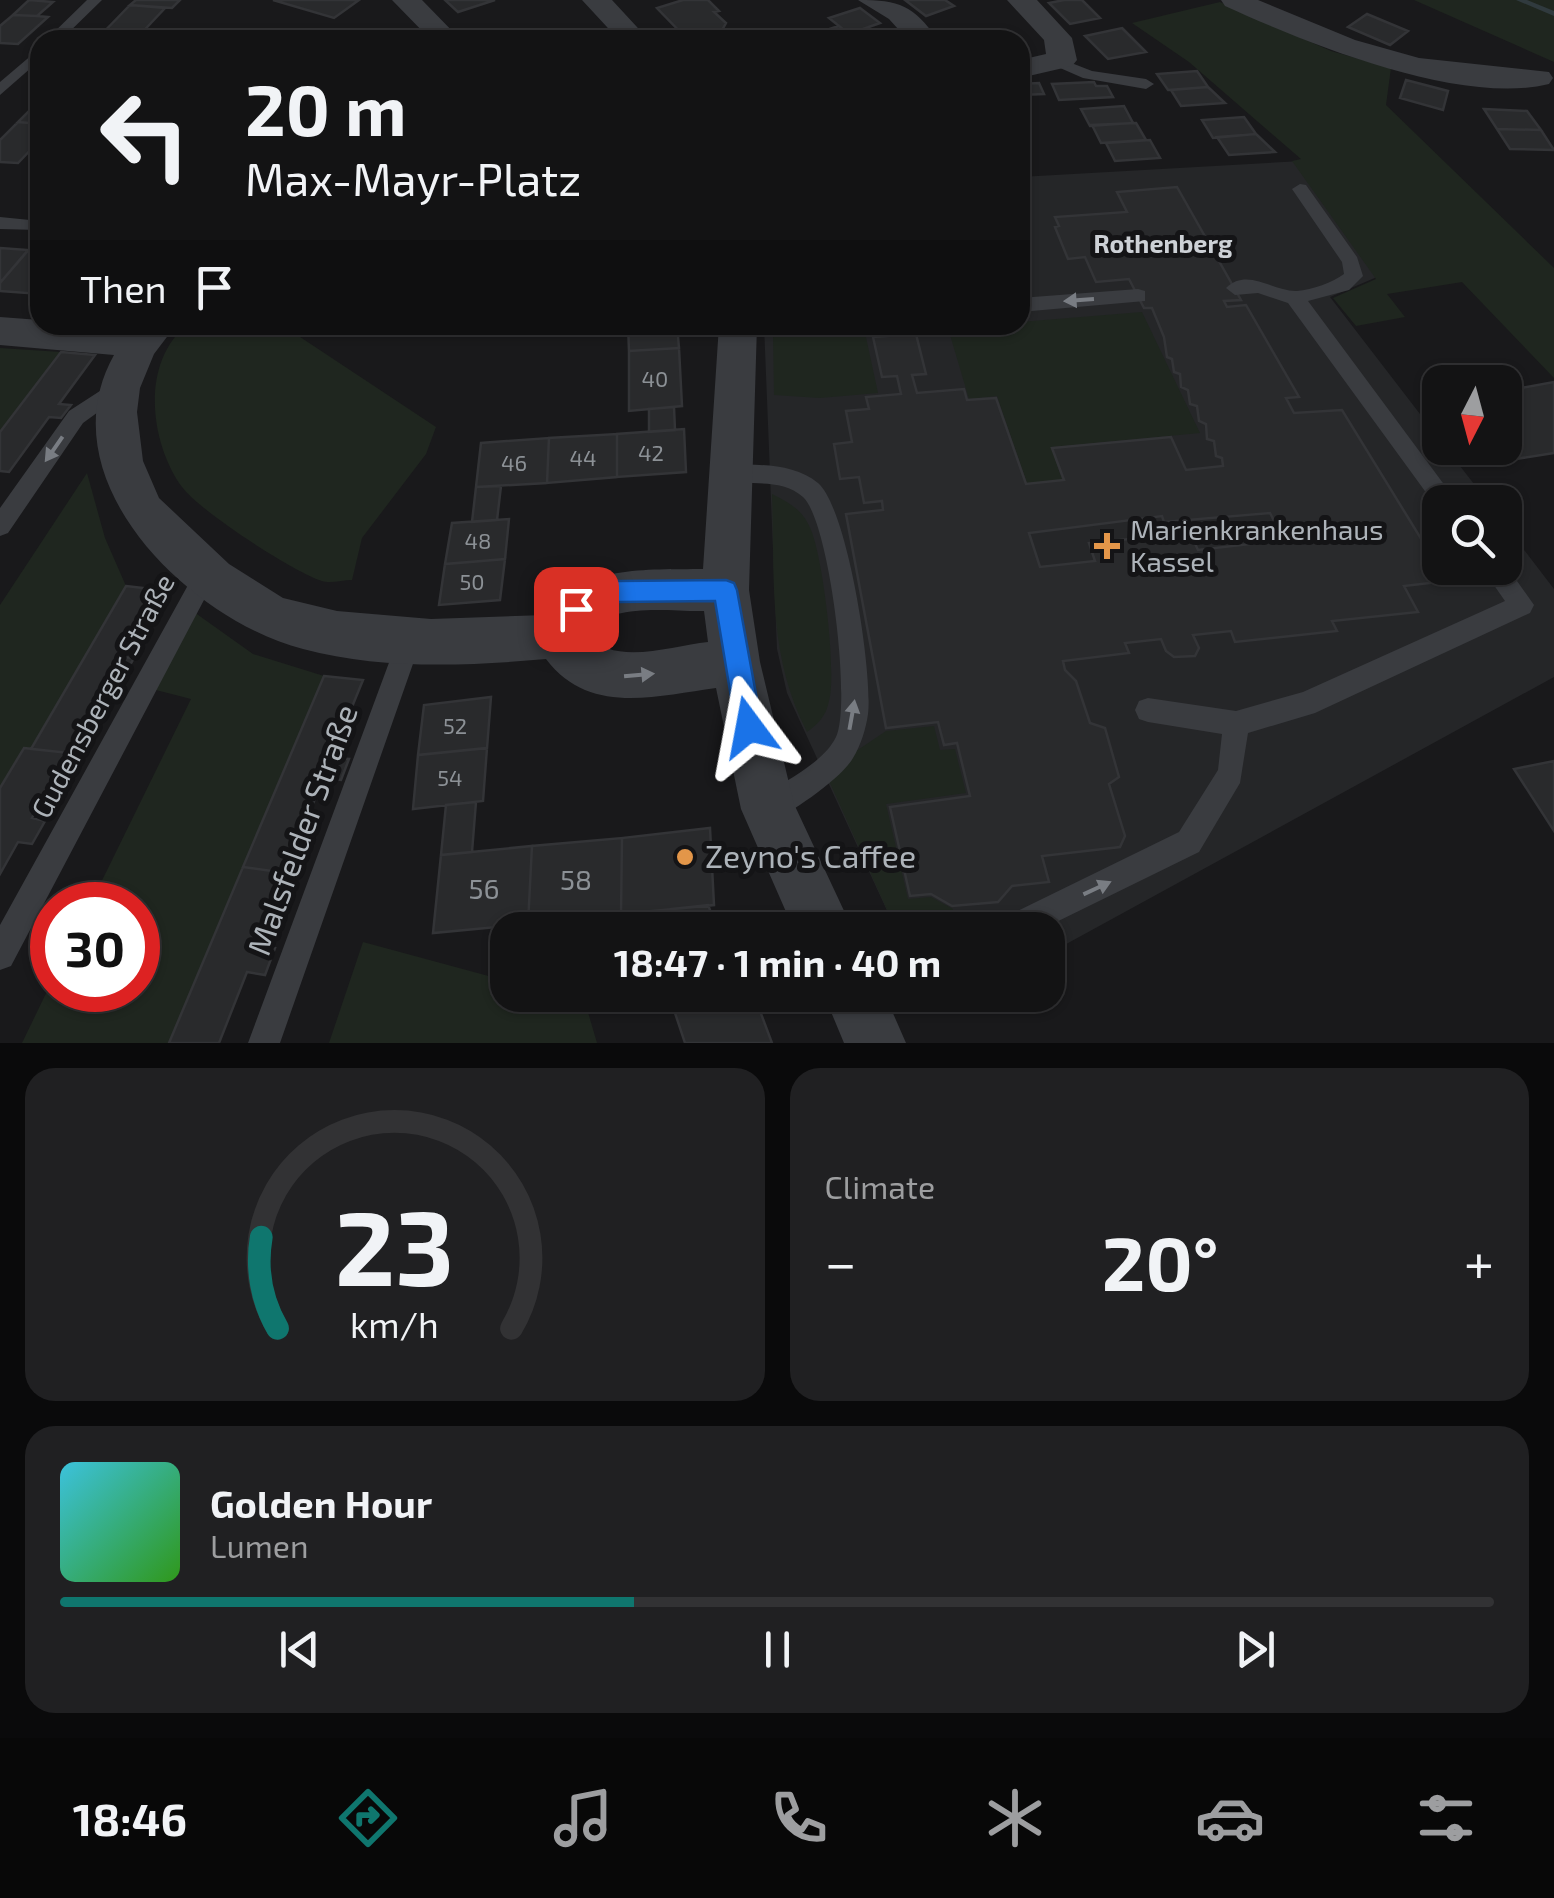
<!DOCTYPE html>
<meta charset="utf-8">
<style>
:root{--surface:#131314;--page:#202022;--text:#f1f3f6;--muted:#9d9ea0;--line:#323234;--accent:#0f766e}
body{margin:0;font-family:"Exo 2",sans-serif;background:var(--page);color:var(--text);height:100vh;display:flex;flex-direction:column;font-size:38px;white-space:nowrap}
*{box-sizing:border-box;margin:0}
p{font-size:32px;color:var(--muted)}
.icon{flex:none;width:55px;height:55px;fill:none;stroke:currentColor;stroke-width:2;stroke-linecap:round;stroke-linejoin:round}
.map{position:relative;height:1043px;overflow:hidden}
.drawer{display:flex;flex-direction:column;gap:25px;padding:25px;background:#0a0a0b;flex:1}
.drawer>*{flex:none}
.guide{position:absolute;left:30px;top:30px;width:1000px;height:305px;border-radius:30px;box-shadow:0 2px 8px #0004,0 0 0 2px var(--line);background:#131314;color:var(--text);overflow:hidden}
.needle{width:65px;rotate:186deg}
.fabs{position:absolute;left:1422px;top:365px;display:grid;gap:20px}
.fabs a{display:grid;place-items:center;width:100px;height:100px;border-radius:20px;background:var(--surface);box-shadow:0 2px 8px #0004,0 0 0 2px var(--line);font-size:50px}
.speed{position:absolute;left:30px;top:882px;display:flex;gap:20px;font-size:50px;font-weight:700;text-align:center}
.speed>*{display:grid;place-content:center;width:130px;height:130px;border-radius:50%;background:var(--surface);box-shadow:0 2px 8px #0004,0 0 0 2px var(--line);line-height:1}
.speed .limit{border:15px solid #d22;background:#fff;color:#111}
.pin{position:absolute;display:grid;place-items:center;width:85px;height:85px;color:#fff;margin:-42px;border-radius:20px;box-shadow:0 5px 15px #0006}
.me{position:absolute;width:110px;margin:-55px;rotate:347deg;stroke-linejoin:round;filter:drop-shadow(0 0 8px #0008)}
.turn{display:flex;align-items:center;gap:35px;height:210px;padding:0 50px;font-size:45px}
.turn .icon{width:130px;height:130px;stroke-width:2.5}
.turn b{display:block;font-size:70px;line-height:85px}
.then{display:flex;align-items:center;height:95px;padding:0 50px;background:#0003;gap:20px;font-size:38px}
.big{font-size:75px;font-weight:700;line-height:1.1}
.drawer .widget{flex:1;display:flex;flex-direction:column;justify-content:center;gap:15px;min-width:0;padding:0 35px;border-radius:30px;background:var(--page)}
.drawer .dial{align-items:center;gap:0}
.dial svg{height:260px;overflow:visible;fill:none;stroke:var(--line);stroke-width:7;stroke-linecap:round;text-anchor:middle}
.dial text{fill:var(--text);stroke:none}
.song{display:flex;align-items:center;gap:30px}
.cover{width:120px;height:120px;border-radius:15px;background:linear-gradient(135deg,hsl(190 70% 55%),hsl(110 70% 35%))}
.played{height:10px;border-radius:5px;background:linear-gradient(90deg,var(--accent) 40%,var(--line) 40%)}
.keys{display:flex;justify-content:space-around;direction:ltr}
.heat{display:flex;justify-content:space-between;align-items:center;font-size:55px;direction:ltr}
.drawer .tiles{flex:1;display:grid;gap:25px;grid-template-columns:1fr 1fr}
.widget:last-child{grid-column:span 2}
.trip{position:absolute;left:490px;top:912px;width:575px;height:100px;border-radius:30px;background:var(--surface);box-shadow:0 2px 8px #0004,0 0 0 2px var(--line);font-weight:700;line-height:100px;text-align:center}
.dock{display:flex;height:160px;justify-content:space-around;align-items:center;background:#080808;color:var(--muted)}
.dock .icon{width:70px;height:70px}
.dock .current{color:var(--accent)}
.dock b{font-size:45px;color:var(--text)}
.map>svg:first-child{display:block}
</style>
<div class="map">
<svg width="1554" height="1043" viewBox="0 0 1554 1043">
<rect width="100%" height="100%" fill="#19191b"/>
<path fill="#252628" d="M1302 161 1384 274 1330 297 1440 440V448H1446L1488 502H1440V568H1505V525L1554 589V677L1048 954V930H896L787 693 777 649 764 325H1020V177Z"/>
<path fill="#1f261f" d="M1414 0H1554V62Z
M1220 2 1331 51 1391 68 1386 105 1554 268V378L1462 282 1387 294 1405 317 1356 326 1333 298 1376 279 1292 161 1301 159 1189 62 1132 23Z
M1142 312 1200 433 1051 447 1062 480 1027 483 997 396 969 399 948 328 1020 325V322Z
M187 325H282L436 427 426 454 362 538 352 580C343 580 330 584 322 581 292 571 201 512 182 487 150 443 140 363 187 325Z
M864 328 878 393 820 398 774 395 773 333Z
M0 348 61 352 0 432Z
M87 473 105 538 126 586 31 748H24L0 788V605Z
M772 494C790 503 803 510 811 530 823 558 837 672 829 701 826 716 819 723 807 732 767 653 775 579 772 494Z
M194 612 253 654 324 676 169 1043H22L52 981V990H138V905H90L191 699 152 689Z
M934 726 940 750 955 749 966 793 886 804 908 899 931 897 953 909V914L921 930H896L825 772 886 731Z
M363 942 507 981 508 995H558L585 1002 597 1043H329Z"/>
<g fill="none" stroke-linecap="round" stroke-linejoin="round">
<path fill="#303a3e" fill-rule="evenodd" d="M1516 0H1527L1554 11V16Z"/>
</g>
<path fill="#292a2c" stroke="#333437" stroke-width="2.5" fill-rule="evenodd" d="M29 0 53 2 37 16 13 15Z
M136 0H180L172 8 130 5Z
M273 0H359L334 18Z
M445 0H495L458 12Z
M683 0H708L719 11 714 12 726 23 717 39 688 40 657 8Z
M905 0H945L954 6 926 16Z
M1064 0H1082L1100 18 1070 24 1049 3Z
M130 5 165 8 135 40 97 39Z
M860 8 880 23 849 34 829 18Z
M1367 14 1408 31 1390 45 1348 27Z
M13 15 37 16 48 17 18 44 0 43V26Z
M839 26 849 34 859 31 867 40H828L820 32Z
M1122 28 1146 52 1108 59 1085 36Z
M1197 71 1208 87 1168 90 1157 74Z
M1406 80 1448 91 1443 110 1400 98Z
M1094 82 1096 86H1107L1113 97 1059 100 1052 84Z
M1039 83 1044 94 1020 95V84Z
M1208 87 1225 103 1181 106 1171 90Z
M40 100V124L18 122Z
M1124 106 1133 123 1090 126 1081 109Z
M1484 109 1527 111 1541 130 1497 129Z
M1244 117 1256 134 1213 138 1202 120Z
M18 122 40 124V140L18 163 0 162V140Z
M1136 123 1146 140 1101 143 1092 125Z
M1497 129 1541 130 1554 150 1510 149Z
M1256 134 1275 152 1229 155 1217 137Z
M1150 140 1160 158 1115 161 1106 143Z
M1177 187 1241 300 1224 301 1227 307 1246 305 1299 397 1286 398 1294 413 1342 410 1447 581 1404 586 1418 612 1332 621 1337 631 1235 642 1231 631 1193 635 1199 648 1195 656 1174 657 1166 651 1161 639 1125 643 1129 653 1063 661 1065 670 1076 681 1090 723 1105 728 1119 777 1109 784 1125 836 1120 847 1042 856 1049 882 1012 886 998 902 952 906 931 894 910 896 890 807 970 796 957 743 944 745 938 722 886 728 846 514 883 510 882 501 864 503 859 477 840 479 834 444 852 442 846 411 869 409 866 397 901 394 897 376 882 377 873 337 916 334 926 374 912 375 917 393 964 389 967 400 996 398 1026 484 1064 480 1052 448 1171 437 1186 470 1223 466 1222 458 1216 456 1214 441 1207 439 1206 424 1199 421 1197 406 1190 404 1188 390 1181 387 1180 374 1174 372 1172 359 1167 357 1164 337 1152 308H1144L1129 279 1096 282 1085 257 1068 259 1055 227 1059 226 1055 217 1127 212 1117 192ZM1270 513 1284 540 1198 550 1190 533 1089 543 1095 561 1040 567 1029 533 1162 516 1164 522Z
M32 246 40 247V294L0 291V283Z
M0 248 28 250 0 283Z
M628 325H677L679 348 629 351Z
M679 348 682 406 629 411V351Z
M61 352 95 355 59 404 71 405 61 418 49 417 9 472 0 471V432Z
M1554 382V453L1477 465 1463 448H1505V391Z
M674 407 675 430 649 432V409Z
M684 429 686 472 617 477V434Z
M617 434V477L547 483 549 438Z
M549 438 547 483 476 487 481 443Z
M501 486 497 520 472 522 476 487Z
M509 519 505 559 445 564 452 523Z
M505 559 500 600 439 605 445 564Z
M126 586 160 590 122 657 134 658 123 677 112 676 69 753 31 749Z
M324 676 363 680 331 758 349 759 341 780 323 778 286 873 243 867Z
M491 697 487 748 418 755 424 705Z
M24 748 69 753 32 818 45 821 32 844 18 842 0 874V788Z
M487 748 483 801 413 809 418 755Z
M1554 761V831L1514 769Z
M476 802 472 852 441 855 446 805Z
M710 828 714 905 621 914 622 838Z
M622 838 621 914 528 924 532 846Z
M532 846 528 924 433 933 441 855Z
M243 867 286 873 258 946 275 948 265 975 247 972 219 1043H169Z
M708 905 718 930H678L671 909Z
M669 995H754L772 1043H685Z"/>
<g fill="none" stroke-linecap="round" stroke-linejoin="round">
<path fill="#3a3c40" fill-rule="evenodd" d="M87 0H102L61 40H46Z
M40 48V60L0 95V82Z
M1056 57 1092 71 1146 79 1154 84 1146 89 1083 78 1051 64V58Z
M1300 184 1306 185 1357 257 1363 276 1349 290 1308 301 1457 502H1440L1438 509 1288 303 1258 293 1235 295 1226 288C1248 267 1273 292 1297 291 1312 290 1333 282 1344 274L1342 262 1292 189Z
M40 215 39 230 0 229V217L30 220Z
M1138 289 1145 291V301L1020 312V298Z
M730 325H774C766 335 743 336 731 332Z
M120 378 127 381 130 386 127 391 83 423 8 533 0 536V508L69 411Z
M729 464C758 465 794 463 818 483 848 509 873 674 868 714 866 728 861 745 853 758 841 779 791 813 768 823L758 819 754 809 758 799C782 782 823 764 836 737 852 703 829 520 803 497 780 476 748 488 721 479L718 473 721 467Z
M206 564 214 567 218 574 214 581 11 966 0 970V925L198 567Z
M1505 564 1534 605 1530 613 1315 713 1248 733 1240 783 1199 852 1040 930H994L999 920 1179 832 1218 770 1222 734 1148 722 1139 719 1135 710 1139 701 1148 698 1236 711 1303 692 1505 601 1482 568H1505Z
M409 630 418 633 421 641 280 1043H248L397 641 400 633Z"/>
<path fill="#3a3c40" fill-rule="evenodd" d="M392 0H422L461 40H431Z
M582 0H612L649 40H619Z
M858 0C900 0 913 5 938 40H908L889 19Z
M1007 0H1037L1072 38 1077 60 1072 66 1020 78V60L1046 54 1044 40Z
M1221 0H1258L1355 40 1419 58 1549 72 1553 78 1549 84C1460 106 1306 43 1225 6Z
M0 317 40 320V325L132 328 176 325 154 354 140 388 137 412 143 461 159 498 229 564 283 598 337 611 431 619 545 615C580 564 647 570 703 569L719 325H757L749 590 760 662 794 804 853 930H794L741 809 716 688C655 696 589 716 546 659 467 666 381 670 303 649 190 620 44 480 114 355L0 345ZM704 611 708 642C671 646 613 667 587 634 608 601 670 612 704 611Z
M824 995H885L906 1043H844Z"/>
</g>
<defs><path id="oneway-solid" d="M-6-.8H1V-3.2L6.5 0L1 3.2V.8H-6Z" transform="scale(2.5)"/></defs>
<g fill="#797d83">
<use href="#oneway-solid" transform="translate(1079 300) rotate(176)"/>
<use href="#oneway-solid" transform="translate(54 449) rotate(125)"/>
<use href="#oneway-solid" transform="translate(639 675) rotate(-5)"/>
<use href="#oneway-solid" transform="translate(852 715) rotate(-80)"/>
<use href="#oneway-solid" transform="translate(1097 888) rotate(-25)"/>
</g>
<path fill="#1a73e8" stroke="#114b97" stroke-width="2.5" d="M726 580 734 583 737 590 762 727 759 736 749 740 740 736 736 727 715 601 619 602 576 620 568 617 564 609 568 601 618 581Z"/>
<g fill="#e39649" stroke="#141416" stroke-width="4">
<path d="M1102 531h10v10h10v10h-10v10h-10v-10h-10v-10h10z"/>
<circle cx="685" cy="857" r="10"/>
</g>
<g text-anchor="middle" stroke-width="10" stroke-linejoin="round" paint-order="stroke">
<g font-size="22" fill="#8c9196">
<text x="655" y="387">40</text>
<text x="651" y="461">42</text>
<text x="583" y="466">44</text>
<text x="514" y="471">46</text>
<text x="478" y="549">48</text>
<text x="472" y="590">50</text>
<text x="455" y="734">52</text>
<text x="450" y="786">54</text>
</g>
<g font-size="25" font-weight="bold" fill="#cdd1d6" stroke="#141416">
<text x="1163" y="253">Rothenberg</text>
</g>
<g font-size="28" fill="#adb3b9" stroke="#141416" text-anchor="start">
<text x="1130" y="540">Marienkrankenhaus<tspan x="1130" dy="32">Kassel</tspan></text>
</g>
<g font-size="28" fill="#adb3b9" stroke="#141416">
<text transform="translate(103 696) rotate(-62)" y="10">Gudensberger Straße</text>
</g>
<g font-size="28" fill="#8c9196">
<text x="576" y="890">58</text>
<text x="484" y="899">56</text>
</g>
<g font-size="32" fill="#adb3b9" stroke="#141416">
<text transform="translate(303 830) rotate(-70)" y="11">Malsfelder Straße</text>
</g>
<g font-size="32" fill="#adb3b9" stroke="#141416" text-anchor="start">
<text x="705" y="868">Zeyno's Caffee</text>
</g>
</g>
</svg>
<div class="fabs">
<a><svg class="needle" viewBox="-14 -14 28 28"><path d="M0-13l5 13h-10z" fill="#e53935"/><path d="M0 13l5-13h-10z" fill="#9d9ea0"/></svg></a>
<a><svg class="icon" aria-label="search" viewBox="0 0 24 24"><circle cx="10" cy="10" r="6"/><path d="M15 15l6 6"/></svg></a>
</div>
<div class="speed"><div class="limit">30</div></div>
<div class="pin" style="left:576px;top:609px;background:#d93025"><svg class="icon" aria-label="arrive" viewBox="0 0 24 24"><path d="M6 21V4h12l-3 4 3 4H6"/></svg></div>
<svg class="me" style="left:749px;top:727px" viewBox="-20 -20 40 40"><path d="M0-17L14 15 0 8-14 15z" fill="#1a73e8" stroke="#fff" stroke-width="4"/></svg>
<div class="trip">18:47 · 1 min · 40 m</div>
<div class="guide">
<div class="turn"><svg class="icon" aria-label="left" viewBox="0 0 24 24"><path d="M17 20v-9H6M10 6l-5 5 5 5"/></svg><div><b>20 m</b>Max-Mayr-Platz</div></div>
<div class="then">Then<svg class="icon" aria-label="arrive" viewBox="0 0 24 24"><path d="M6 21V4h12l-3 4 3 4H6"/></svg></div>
</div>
</div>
<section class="drawer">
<div class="tiles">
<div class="widget dial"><svg viewBox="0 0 100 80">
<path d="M14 69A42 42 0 1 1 86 69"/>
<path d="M14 69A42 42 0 0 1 9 41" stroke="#0f766e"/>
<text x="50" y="56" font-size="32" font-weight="700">23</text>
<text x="50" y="72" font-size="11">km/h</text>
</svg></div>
<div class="widget"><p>Climate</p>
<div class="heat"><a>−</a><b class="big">20°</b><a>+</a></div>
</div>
<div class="widget">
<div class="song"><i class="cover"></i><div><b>Golden Hour</b><p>Lumen</p></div></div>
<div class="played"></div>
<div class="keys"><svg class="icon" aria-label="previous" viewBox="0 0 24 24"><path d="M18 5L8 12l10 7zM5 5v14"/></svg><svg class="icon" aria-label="pause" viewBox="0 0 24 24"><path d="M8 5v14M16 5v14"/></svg><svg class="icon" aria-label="next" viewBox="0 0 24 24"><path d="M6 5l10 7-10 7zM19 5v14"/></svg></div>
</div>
</div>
</section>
<nav class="dock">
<b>18:46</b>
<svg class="icon current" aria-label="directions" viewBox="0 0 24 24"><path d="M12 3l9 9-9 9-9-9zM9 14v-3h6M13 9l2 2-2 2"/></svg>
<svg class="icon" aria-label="music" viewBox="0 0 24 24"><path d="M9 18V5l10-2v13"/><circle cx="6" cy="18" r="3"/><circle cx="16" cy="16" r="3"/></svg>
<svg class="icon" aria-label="phone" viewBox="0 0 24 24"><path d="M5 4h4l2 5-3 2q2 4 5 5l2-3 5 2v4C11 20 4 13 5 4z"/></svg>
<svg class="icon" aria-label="climate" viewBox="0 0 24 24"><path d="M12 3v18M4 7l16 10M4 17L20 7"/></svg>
<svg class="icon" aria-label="car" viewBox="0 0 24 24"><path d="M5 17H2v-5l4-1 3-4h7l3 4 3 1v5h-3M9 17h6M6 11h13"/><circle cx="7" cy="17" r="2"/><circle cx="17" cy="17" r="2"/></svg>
<svg class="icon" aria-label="filters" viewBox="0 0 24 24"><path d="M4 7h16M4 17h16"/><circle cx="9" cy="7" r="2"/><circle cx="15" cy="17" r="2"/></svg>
</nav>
